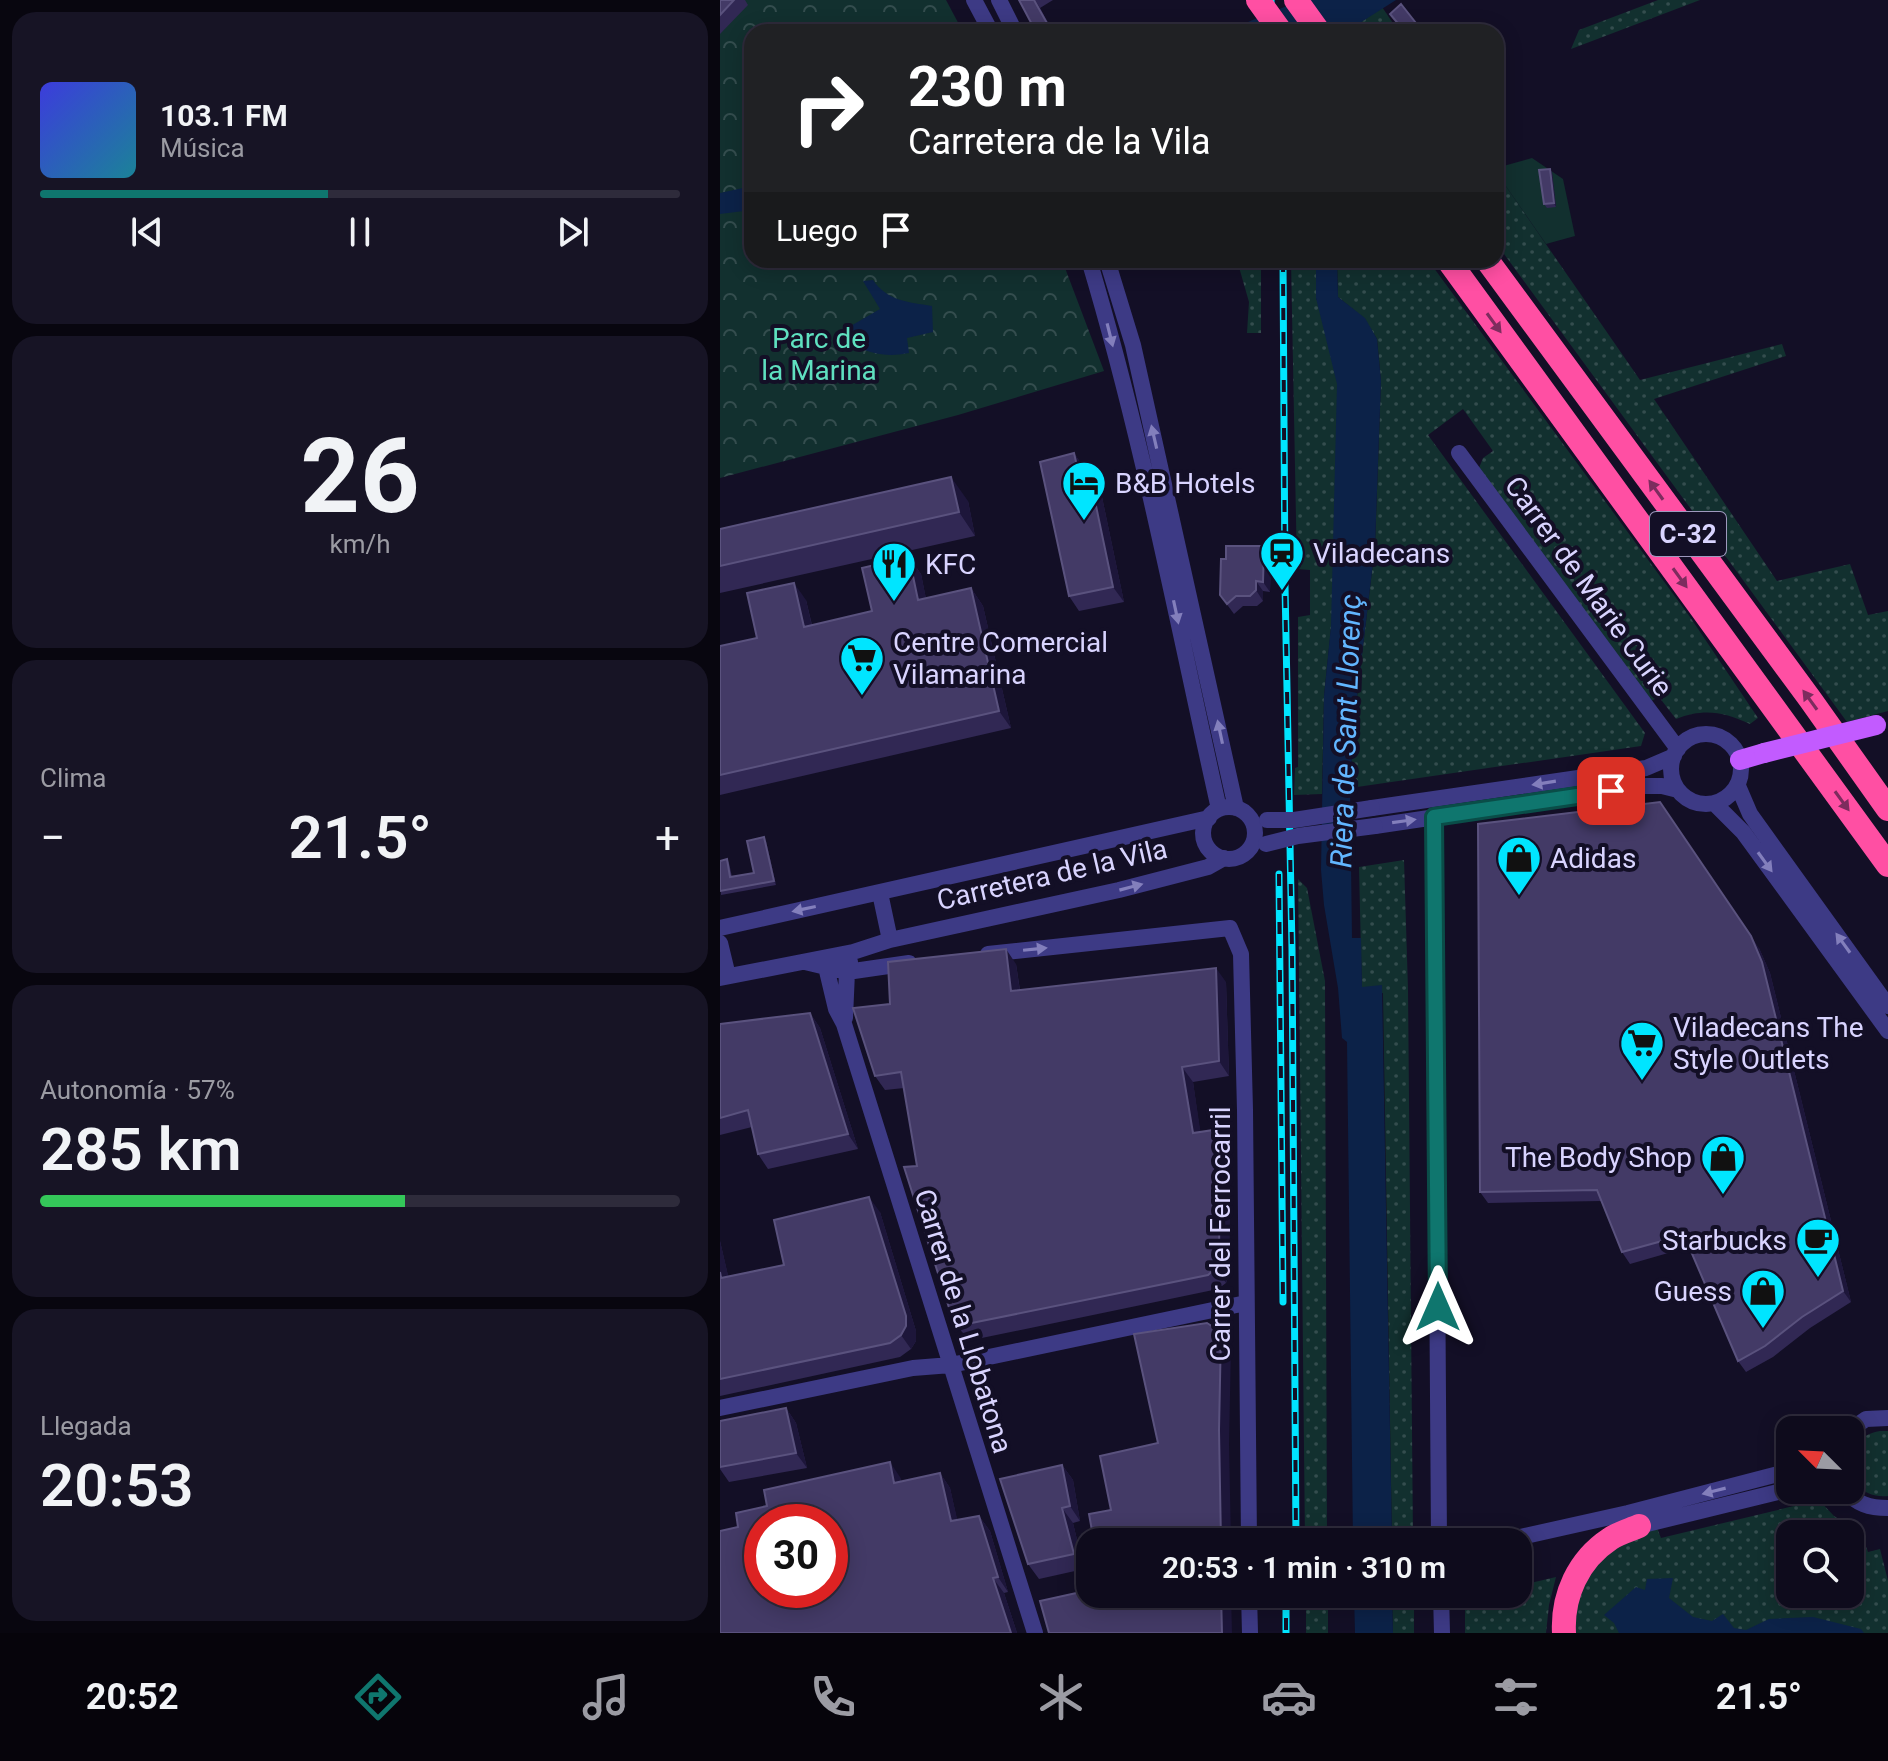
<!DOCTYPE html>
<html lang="es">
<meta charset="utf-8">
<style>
:root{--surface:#0e0b1c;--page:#171425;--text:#f1f3f6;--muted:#9b9ba3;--line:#2e2b3b;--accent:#0f766e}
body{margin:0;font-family:Roboto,sans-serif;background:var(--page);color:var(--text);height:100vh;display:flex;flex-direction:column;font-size:30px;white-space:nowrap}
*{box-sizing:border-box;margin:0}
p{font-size:26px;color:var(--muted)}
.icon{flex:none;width:44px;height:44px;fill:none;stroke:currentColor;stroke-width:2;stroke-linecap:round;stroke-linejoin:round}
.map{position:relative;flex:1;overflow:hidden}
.sheet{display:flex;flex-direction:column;gap:12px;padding:12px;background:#08060f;width:720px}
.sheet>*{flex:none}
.top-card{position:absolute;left:24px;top:24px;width:760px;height:244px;border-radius:24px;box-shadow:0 4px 20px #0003,0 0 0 2px var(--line);background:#202124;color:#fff;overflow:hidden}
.needle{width:52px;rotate:294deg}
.controls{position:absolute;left:1056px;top:1416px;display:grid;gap:16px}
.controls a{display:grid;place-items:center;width:88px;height:88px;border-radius:16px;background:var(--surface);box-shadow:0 4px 20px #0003,0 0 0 2px var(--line);font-size:40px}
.speed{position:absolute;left:24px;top:1504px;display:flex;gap:16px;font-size:40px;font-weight:700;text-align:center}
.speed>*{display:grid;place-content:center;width:104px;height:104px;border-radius:50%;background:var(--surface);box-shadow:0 4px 20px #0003,0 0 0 2px var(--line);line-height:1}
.speed .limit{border:12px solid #d22;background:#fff;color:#111}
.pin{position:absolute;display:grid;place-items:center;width:68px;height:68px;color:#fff;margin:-34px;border-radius:16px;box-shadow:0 4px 12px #0006}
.me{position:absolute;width:88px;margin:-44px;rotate:0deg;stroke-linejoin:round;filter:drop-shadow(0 0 6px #0008)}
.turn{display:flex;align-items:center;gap:28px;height:168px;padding:0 32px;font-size:36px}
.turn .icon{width:104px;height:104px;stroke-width:2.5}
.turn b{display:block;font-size:56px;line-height:68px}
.then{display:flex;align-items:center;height:76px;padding:0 32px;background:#0003;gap:16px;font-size:30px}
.big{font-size:60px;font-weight:600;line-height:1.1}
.sheet .card{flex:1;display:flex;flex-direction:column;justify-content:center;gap:12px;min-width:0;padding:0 28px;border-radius:24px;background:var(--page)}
.sheet .dial{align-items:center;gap:0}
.dial b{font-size:104px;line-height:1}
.song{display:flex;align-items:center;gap:24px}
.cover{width:96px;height:96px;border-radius:12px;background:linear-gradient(135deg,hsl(240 70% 55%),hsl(190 70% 35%))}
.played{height:8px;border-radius:4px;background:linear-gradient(90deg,var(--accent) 45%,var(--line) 45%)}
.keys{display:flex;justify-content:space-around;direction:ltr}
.heat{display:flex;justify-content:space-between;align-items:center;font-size:44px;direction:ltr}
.charge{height:12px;border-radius:6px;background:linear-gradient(90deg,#34c759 57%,var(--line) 0)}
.trip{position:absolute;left:356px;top:1528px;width:456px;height:80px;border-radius:24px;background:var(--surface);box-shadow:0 4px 20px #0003,0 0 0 2px var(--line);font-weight:600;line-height:80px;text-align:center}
.tab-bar{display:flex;height:128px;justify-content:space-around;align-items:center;background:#06040b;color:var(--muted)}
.tab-bar .icon{width:56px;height:56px}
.tab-bar .active{color:var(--accent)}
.tab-bar b{font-size:36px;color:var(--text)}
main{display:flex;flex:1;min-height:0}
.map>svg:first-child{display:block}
</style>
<main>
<section class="sheet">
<div class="card">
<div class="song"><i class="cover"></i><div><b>103.1 FM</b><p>Música</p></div></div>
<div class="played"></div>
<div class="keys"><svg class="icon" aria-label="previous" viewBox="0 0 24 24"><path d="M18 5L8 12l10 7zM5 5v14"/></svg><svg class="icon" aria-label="pause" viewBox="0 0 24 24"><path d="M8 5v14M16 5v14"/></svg><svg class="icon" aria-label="next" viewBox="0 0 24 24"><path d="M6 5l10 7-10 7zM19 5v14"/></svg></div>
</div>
<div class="card dial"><b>26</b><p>km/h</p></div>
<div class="card"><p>Clima</p>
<div class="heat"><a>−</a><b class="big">21.5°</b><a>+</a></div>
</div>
<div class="card"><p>Autonomía · 57%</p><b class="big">285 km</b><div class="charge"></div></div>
<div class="card"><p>Llegada</p><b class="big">20:53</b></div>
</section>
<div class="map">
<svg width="1168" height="1633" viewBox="0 0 1168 1633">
<defs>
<pattern id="grass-dots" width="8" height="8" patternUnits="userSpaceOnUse" patternTransform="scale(2)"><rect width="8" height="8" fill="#12302f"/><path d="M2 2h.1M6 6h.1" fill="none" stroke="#344d4e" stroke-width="1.8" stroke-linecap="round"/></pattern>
<pattern id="park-crowns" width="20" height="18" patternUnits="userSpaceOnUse" patternTransform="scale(2)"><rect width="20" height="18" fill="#12302f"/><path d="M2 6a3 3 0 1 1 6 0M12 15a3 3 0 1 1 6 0" fill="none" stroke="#344d4e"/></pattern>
</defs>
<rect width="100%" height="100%" fill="#130f26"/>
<path fill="url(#grass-dots)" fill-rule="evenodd" d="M938 0H980L851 49 859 30Z
M662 7 679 32H634L635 26Z
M776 172 920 380 1062 344 1066 356 934 399 1057 581 1130 564 1148 615 1168 611V711L1127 722 776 243Z
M517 260H541V333H527L529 302Z
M571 260H596V298L625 370 623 512 604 696 602 794 574 795 575 768 578 767V617L590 615V570L577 569Z
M617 260H708L970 617 1038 718 1030 724C1004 712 984 708 956 719L939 697 931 701 759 468 763 458 773 451 743 409 708 435 925 733 921 746 630 788 634 722 655 546 661 381 657 339 644 318 618 297Z
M684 860 688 989 693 1542H672L663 993 642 995 639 867Z
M578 879 587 888 605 981 607 1542H585Z
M1160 1431H1168V1496C1122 1500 1115 1438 1160 1431Z
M1099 1500 1114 1516 1141 1533 1148 1552 1160 1549 1168 1581V1633H852L857 1589 888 1550 937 1528 941 1538ZM1070 1534H1130V1594H1070Z
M836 1577 829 1605 826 1633H745V1599L766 1594H798V1586Z
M586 1594H608V1633H586Z
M672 1594H694V1633H673Z"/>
<path fill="url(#park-crowns)" d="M0 0H226L243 32H32V260H342L384 371 238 415 0 478Z"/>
<path fill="#12302f" d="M812 158 843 179 855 236 826 244 776 172V168Z"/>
<path fill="#0c2248" d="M581 0H676L635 26 634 32H504Z
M32 186V210L0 214V193Z
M596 260H617L618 297 645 318 657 339 661 381 655 546 634 722 630 789 632 938H641L642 987 662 985 672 1542H633L627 1042 622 1038 618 988 604 905 601 870 604 696 611 626 617 384 596 298Z
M153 280C167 301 188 302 212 306L213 332 187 338 189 353C160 359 140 351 117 334L160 309 143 281Z
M953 1578 949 1598 973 1617 992 1621 1003 1614 1014 1628 1026 1630 1049 1619 1093 1617 1141 1629 1144 1633H899L894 1623 884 1615 916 1587 925 1590 927 1579Z
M634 1594H672L673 1633H635Z"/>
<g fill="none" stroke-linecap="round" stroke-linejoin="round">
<path stroke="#3d3a85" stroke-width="16" d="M254 0 271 32
M279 0 295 32
M369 260C423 440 458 626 499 809
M387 260 413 345 516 808
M739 453 958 749
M951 769a35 35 0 1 1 70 0a35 35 0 1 1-70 0Z
M1018 786 1030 814 1168 1006
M995 804 1023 832 1168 1031
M483 833a26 26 0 1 1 52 0a26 26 0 1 1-52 0Z
M652 808 926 768 954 756
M714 817 719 1542
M655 826 924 786H942L958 790
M160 893 170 940
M0 928 489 818
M0 943 8 976
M268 954 510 928 521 954 525 1110 529 1542
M85 962 127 972 189 963
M106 967 116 1009 124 1024 315 1633
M0 978 133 952 170 940 399 890 488 867 504 858
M125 1018 127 972 130 962
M0 1408 193 1368 231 1365 526 1303
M1130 1430 1146 1419 1168 1418
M1124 1490C1137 1504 1149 1508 1168 1508
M919 1526 1070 1489
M778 1542 908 1513 1070 1471
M529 1594 530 1633
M721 1594 722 1633"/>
<path stroke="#c25bff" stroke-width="20" d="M1020 760 1044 753"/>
<path stroke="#ff4fa3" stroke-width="24" d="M576 0 599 32
M728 260 1168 865
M767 260 1090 699 1168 809
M844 1633C842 1596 858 1560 890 1539 898 1533 910 1530 919 1526"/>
<g stroke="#00e5ff" stroke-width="7">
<path id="rail" d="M551 0V32
M563 260 565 585 572 949 576 1542
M559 874 563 1302
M566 1594V1633"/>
</g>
<use href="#rail" stroke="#130f26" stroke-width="4" stroke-dasharray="12" stroke-linecap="butt"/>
<path stroke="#3d3a85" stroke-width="16" d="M547 820H574L652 808
M546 844 578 836 655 826"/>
<path stroke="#c25bff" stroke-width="20" d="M1044 753 1156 725"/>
<path stroke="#ff4fa3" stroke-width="24" d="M538 0 561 32"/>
</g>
<path fill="#312854" d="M0 0H25L28 5 0 34Z
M299 0H333L320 8 333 32H316Z
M832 172 836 207 827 208 824 204Z
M354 453 364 468 368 483 371 482 382 497 404 602 359 611 349 596Z
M248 501 255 536 0 593V529Z
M551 556 550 592 543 591V601L537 606H523L514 614 500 595Z
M189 557 201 574 206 599 251 588 263 606 291 728 0 795V646L37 638 86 600 92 625 152 611Z
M46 841 56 885 1 895 0 861 7 859 9 863 12 877 34 873Z
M1039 948 1050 973 1131 1302 1090 1328 1053 1357 1026 1372 1018 1361 969 1247 910 1264 902 1252 882 1201 768 1203 760 1192Z
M296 964 300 990 506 982 509 1076 473 1082 480 1132 510 1143 509 1275 506 1283 498 1289 252 1340 242 1332 232 1317 197 1166 184 1088 165 1090 155 1076 170 1004Z
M90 1013 100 1028 138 1149 48 1169 38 1154 32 1127 0 1135V1024Z
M160 1212 196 1331V1341L191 1349 180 1357 0 1396V1241L8 1276 64 1265Z
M66 1408 76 1423 87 1468 9 1482 0 1469V1421Z
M342 1465 353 1480 360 1521 353 1523 364 1569 319 1579 308 1564Z
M220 1473 230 1488 237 1520 259 1516 270 1531 288 1592 284 1593 297 1633H0L18 1527 180 1477 181 1482Z"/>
<path fill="#1d163a" d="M315 0 320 8 333 32H332Z
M830 169 832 172 836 207 834 203Z
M354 453 364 468 371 499 361 484Z
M231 477 248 501 255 536 239 512Z
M371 482 382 497 404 602 393 587Z
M544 546 551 556 550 592 543 582Z
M189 557 201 574 210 618 198 600Z
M536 581 543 591V601L536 590Z
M74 583 86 600 96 644 84 627Z
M251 588 263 606 291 728 279 711Z
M940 802 1039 948 1050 973 1131 1302 1123 1291Z
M44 837 46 841 56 885 54 881Z
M286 949 296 964 302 1006 291 991Z
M496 968 506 982 509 1076 499 1061Z
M90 1013 100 1028 138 1149 128 1134Z
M462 1067 473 1082 483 1148 473 1133Z
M500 1129 510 1143 509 1275 506 1283 496 1268Z
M149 1197 160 1212 196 1331V1341L191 1349 181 1335Z
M0 1241 12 1292 1 1278 0 1272Z
M501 1332 511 1347 509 1444 511 1542H501L499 1430Z
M66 1408 76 1423 87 1468 76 1453Z
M170 1462 180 1477 184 1498 174 1483Z
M342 1465 353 1480 360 1521 350 1506Z
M220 1473 230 1488 241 1536 231 1521Z
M342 1508 353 1523 364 1569 354 1554Z
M259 1516 270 1531 288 1592 278 1577Z
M273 1578 284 1593 297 1633H291Z
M501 1594H511L512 1633H502Z"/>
<path fill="#433a66" stroke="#5a527e" stroke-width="2" fill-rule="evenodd" d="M0 0H14L0 15Z
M299 0H314L332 32H316Z
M681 4 703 32H685L670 14Z
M830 169 834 203 824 204 819 170Z
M354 453 361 484 371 482 393 587 349 596 320 462Z
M231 477 239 512 0 566V529Z
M506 546H544L543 582 536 581V590L530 596H516L507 604 500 595 501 559H506Z
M189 557 198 600 251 588 279 711 0 775V646L37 638 27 593 74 583 84 627 152 611 142 568Z
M940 802 1031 936 1042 962 1123 1291 1082 1317 1045 1346 1018 1361 964 1235 902 1252 877 1190 760 1192 758 824Z
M44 837 54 881 0 891V861L7 859 10 877 34 873 27 841Z
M286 949 291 991 496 968 499 1061 462 1067 473 1133 500 1129 499 1261 496 1268 488 1275 242 1325 232 1317 184 1167 197 1166 181 1072 155 1076 133 1008 170 1004 168 962Z
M90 1013 128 1134 38 1154 28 1110 0 1118V1024Z
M149 1197 186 1316V1326L181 1335 170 1343 0 1379V1272L1 1278 64 1265 54 1220Z
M487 1323 501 1332 499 1430 501 1542H374L369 1514 391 1510 380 1456 438 1443 414 1334Z
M66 1408 76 1453 0 1467V1421Z
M170 1462 174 1483 220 1473 231 1521 259 1516 278 1577 273 1578 291 1633H0V1531L18 1527 16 1513 47 1506 44 1490ZM42 1522H110V1590H42Z
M342 1465 350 1506 342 1508 354 1554 308 1564 280 1479Z
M370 1590V1594H501L502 1633H329L320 1601Z"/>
<defs><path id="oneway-solid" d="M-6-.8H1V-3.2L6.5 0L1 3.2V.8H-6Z" transform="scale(2)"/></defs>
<g fill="#7d2c5e">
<use href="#oneway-solid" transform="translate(774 323) rotate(54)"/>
<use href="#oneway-solid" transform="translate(936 490) rotate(-126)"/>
<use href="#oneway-solid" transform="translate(960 578) rotate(54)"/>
<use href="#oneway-solid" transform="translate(1090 700) rotate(-126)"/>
<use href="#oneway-solid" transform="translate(1122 801) rotate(54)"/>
</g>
<g fill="#837fbc">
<use href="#oneway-solid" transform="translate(390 335) rotate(76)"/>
<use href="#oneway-solid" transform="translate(434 437) rotate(-103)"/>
<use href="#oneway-solid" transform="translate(456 612) rotate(78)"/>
<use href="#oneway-solid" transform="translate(500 732) rotate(-102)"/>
<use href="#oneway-solid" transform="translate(824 783) rotate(171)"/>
<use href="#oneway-solid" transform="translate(684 821) rotate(-8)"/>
<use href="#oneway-solid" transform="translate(1045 862) rotate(54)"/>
<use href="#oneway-solid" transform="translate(411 887) rotate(-15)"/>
<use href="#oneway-solid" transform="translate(84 909) rotate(168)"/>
<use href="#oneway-solid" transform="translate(1123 943) rotate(-126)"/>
<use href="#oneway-solid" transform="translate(315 949) rotate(-6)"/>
<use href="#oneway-solid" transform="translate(994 1491) rotate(166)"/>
</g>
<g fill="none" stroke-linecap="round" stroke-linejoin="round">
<g stroke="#0a4d48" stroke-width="20">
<path id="route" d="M718 1307 714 817 891 791"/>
</g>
<use href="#route" stroke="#0f766e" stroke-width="14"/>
</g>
<defs>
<g id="hotel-pin" transform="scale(2.3)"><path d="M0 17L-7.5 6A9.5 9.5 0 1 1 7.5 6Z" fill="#00e5ff" stroke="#130f26"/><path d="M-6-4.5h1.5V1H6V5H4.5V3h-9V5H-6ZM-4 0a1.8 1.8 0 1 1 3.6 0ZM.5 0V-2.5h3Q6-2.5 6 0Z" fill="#111"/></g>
<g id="station-pin" transform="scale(2.3)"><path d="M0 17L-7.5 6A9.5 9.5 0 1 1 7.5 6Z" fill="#00e5ff" stroke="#130f26"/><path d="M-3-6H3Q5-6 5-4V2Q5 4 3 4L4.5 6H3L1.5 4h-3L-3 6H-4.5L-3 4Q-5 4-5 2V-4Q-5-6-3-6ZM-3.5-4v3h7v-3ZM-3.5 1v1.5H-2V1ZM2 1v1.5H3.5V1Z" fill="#111"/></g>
<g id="restaurant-pin" transform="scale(2.3)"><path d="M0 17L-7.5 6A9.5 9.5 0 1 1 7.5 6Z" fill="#00e5ff" stroke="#130f26"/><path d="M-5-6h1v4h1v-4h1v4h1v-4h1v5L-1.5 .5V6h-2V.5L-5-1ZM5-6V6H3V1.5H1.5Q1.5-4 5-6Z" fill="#111"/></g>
<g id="supermarket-pin" transform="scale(2.3)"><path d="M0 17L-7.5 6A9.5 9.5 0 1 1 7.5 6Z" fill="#00e5ff" stroke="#130f26"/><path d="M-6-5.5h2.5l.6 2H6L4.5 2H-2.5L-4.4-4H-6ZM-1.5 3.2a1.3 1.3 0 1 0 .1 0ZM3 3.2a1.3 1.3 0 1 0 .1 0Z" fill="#111"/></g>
<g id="shop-pin" transform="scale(2.3)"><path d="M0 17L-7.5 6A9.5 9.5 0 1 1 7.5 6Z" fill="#00e5ff" stroke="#130f26"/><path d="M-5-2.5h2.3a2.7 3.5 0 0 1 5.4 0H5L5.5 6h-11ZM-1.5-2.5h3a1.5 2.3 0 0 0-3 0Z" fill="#111"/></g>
<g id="cafe-pin" transform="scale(2.3)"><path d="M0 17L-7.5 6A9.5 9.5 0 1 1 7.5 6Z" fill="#00e5ff" stroke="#130f26"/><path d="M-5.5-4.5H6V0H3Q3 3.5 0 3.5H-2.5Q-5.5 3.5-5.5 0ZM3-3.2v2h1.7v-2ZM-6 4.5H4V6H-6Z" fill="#111"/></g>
</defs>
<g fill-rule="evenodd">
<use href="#hotel-pin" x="364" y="483"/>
<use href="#station-pin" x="562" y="553"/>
<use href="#restaurant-pin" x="174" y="564"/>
<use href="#supermarket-pin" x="142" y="658"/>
<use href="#shop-pin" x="799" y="858"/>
<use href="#supermarket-pin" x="922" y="1043"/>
<use href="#shop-pin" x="1003" y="1157"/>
<use href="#cafe-pin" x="1098" y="1240"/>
<use href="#shop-pin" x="1043" y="1291"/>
</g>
<g text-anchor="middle" stroke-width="8" stroke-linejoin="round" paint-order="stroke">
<rect fill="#130f26" stroke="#9e99be" stroke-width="2" x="930" y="512" width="76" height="44" rx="6"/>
<g font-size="26" font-weight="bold" fill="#d9d4ff">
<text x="968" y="543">C-32</text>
</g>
<g font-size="28" fill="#5fe0c0" stroke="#130f26">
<text x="99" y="348">Parc de<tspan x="99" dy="32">la Marina</tspan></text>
</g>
<g font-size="28" fill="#d9d4ff" stroke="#130f26" text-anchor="start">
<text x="395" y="493">B&amp;B Hotels</text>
<text x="593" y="563">Viladecans</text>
<text x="205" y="574">KFC</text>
<text x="173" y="652">Centre Comercial<tspan x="173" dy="32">Vilamarina</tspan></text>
<text x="830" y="868">Adidas</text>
<text x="953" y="1037">Viladecans The<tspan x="953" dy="32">Style Outlets</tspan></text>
<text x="972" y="1167" text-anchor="end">The Body Shop</text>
<text x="1067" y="1250" text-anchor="end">Starbucks</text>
<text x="1012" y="1301" text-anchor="end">Guess</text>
</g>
<g font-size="28" fill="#d9d4ff" stroke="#130f26">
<text transform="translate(869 586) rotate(54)" y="10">Carrer de Marie Curie</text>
<text transform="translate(332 874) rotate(-13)" y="10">Carretera de la Vila</text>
<text transform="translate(500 1234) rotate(-90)" y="10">Carrer del Ferrocarril</text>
<text transform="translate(244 1321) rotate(73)" y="10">Carrer de la Llobatona</text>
</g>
<g font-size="30" font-style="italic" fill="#62b6ff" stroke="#130f26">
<text transform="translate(626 731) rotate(-88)" y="10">Riera de Sant Llorenç</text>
</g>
</g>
</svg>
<div class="controls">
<a><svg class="needle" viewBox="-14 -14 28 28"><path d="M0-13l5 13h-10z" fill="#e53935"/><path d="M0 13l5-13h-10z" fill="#9b9ba3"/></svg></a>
<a><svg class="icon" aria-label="search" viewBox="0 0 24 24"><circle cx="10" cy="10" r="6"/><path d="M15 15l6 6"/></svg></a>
</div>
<div class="speed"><div class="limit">30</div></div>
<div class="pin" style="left:891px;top:791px;background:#d93025"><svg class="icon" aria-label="arrive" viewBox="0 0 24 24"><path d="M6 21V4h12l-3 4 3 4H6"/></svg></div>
<svg class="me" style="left:718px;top:1307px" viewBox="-20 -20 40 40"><path d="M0-17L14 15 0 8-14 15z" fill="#0f766e" stroke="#fff" stroke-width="4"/></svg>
<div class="trip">20:53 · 1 min · 310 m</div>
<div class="top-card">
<div class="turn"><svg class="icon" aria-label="right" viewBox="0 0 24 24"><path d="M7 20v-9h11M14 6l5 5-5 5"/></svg><div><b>230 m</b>Carretera de la Vila</div></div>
<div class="then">Luego<svg class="icon" aria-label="arrive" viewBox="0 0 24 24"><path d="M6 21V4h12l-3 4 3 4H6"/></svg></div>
</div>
</div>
</main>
<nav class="tab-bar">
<b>20:52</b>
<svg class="icon active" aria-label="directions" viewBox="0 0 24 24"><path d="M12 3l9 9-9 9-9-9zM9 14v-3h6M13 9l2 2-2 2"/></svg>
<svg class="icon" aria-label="music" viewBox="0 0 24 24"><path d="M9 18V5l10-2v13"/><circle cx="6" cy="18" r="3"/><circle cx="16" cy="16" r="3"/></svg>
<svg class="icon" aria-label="phone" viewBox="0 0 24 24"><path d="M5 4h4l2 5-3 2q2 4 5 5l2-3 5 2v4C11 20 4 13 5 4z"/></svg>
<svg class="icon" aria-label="climate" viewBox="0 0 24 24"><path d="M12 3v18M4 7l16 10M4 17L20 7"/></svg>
<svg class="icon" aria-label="car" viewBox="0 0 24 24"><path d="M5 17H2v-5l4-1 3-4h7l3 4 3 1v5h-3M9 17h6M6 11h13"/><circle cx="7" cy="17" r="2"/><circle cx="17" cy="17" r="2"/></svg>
<svg class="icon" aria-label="filters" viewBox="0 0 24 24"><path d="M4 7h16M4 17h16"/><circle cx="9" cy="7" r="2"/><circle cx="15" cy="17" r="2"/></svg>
<b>21.5°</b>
</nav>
